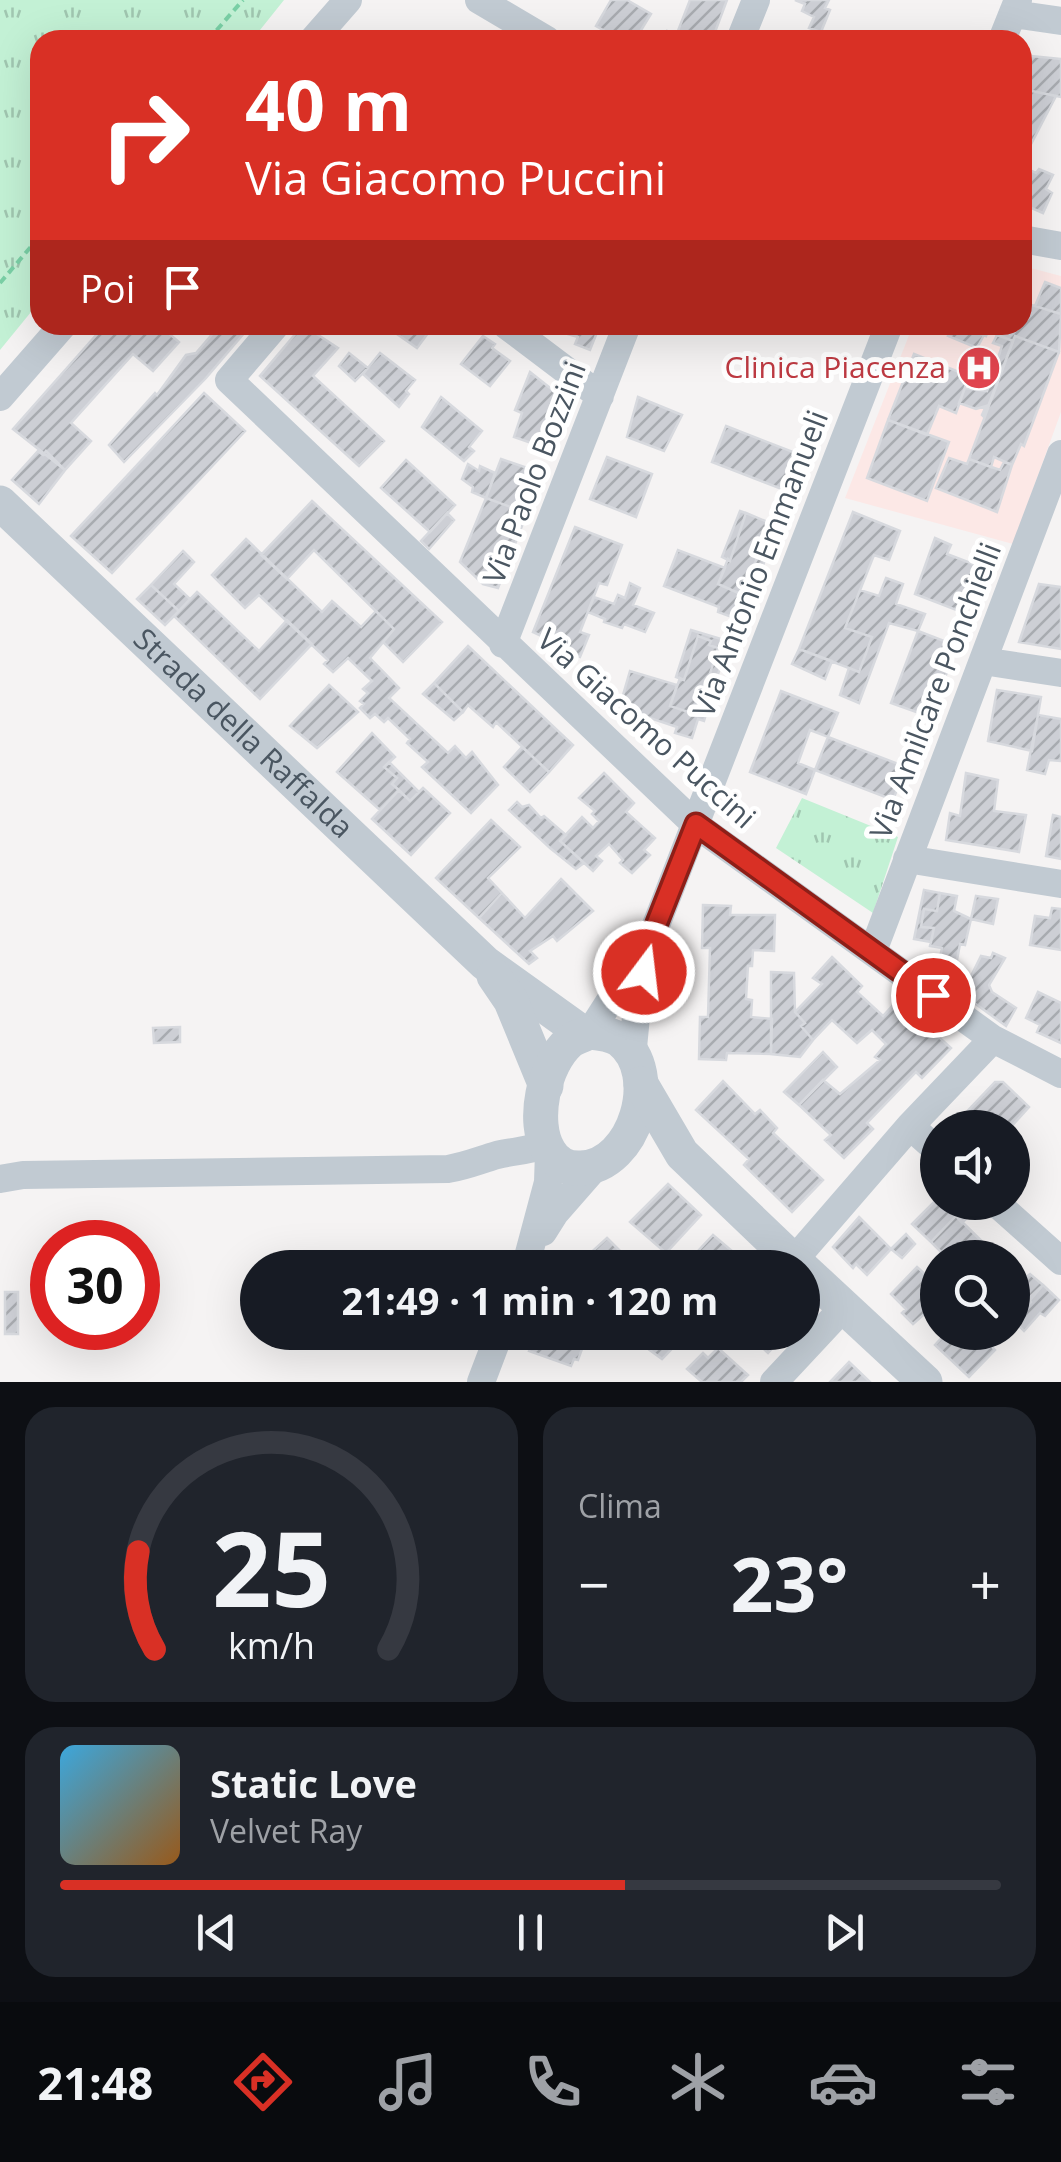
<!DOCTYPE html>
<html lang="it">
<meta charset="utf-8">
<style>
:root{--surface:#171b24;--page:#20242c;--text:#f1f3f6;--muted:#9ea1a6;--line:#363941;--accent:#d93025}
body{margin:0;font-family:"Open Sans",sans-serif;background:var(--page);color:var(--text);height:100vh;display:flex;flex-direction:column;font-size:38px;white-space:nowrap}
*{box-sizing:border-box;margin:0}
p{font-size:32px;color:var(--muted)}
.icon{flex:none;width:55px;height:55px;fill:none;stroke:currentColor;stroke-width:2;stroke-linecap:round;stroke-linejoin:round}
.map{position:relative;height:1382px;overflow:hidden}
.sheet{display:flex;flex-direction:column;gap:25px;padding:25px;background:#0d0f14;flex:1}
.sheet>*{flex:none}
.top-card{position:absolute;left:30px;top:30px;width:1002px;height:305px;border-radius:30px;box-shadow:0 10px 40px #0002;background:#d93025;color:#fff;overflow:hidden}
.tools{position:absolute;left:920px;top:1110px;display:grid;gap:20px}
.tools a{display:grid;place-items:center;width:110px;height:110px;border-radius:50%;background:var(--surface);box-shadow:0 10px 40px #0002;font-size:50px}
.speed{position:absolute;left:30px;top:1220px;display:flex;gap:20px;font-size:50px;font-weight:700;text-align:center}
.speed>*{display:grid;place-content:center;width:130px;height:130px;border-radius:50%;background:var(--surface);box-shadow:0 10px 40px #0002;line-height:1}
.speed .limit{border:15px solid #d22;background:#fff;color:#111}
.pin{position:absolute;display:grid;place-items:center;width:85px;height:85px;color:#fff;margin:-42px;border:5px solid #fff;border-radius:50%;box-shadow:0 2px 10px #0007}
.me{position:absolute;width:110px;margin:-55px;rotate:15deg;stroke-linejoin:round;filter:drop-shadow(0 0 8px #0008)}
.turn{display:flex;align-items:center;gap:35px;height:210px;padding:0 50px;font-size:45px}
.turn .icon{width:130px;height:130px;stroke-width:2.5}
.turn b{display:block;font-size:70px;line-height:85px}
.then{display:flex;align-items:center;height:95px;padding:0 50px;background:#0003;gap:20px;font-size:38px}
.big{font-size:75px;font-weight:700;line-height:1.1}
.sheet .tile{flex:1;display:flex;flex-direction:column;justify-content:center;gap:15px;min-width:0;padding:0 35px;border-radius:30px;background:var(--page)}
.sheet .dial{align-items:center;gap:0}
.dial svg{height:260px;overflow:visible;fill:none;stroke:var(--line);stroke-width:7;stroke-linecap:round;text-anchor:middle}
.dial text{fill:var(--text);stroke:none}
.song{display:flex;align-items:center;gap:30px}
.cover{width:120px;height:120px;border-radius:15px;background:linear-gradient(135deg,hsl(200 70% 55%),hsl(30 70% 35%))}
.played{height:10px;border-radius:5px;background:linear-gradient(90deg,var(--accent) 60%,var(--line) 60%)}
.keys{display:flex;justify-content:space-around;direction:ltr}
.heat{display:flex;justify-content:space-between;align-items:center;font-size:55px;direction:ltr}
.sheet .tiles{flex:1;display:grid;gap:25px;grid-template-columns:1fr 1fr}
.tile:last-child{grid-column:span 2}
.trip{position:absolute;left:240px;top:1250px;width:580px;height:100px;border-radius:50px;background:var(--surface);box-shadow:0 10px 40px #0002;font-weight:700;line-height:100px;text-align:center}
.menu{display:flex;height:160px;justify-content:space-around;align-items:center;background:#090b0e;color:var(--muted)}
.menu .icon{width:70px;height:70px}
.menu .on{color:var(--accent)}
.menu b{font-size:45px;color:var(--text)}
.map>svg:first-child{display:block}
</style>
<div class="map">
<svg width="1061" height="1382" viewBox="0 0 1061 1382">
<defs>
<pattern id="grass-tufts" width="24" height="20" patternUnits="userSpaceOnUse" patternTransform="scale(2.5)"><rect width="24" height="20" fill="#c3f1d5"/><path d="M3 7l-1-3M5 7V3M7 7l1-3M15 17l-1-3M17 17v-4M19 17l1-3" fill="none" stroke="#a0c6b0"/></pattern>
<pattern id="building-hatch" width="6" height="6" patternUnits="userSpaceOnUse" patternTransform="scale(2.5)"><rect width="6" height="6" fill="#cdcfd5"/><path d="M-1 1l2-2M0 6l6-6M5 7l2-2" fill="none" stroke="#a8abb0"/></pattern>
</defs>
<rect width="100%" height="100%" fill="#f5f3f3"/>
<path fill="#fce8e6" d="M1023 266 1061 276V412L1013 544 845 498 913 325H1022Z"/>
<path fill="url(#grass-tufts)" d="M0 0H284L252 40H40V301L0 350Z
M802 798 898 837 873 913 776 848Z"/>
<path fill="url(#building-hatch)" stroke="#d7d9de" stroke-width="2.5" d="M611 0H627L651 14 635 40H621L596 26Z
M690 0H727L712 40H661L667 31 676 36Z
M795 0H829L825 8 830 10 821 32 809 28 814 17 802 11 805 4Z
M1031 56 1061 59V97L1022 89Z
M1022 89 1056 96 1028 150 1022 148Z
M1022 166 1036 173 1039 169 1053 175 1046 189 1052 193 1043 213 1022 204Z
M1045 282 1061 288V314L1035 306Z
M1022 302 1061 314 1059 352 1015 336 1013 341 988 331 986 336 979 333 981 325H1022Z
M105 325H159L179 342 153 371 133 354 71 423 91 441 65 470 13 429Z
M220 325H251L206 378 124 462 109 445 155 393 157 395 186 355 196 353Z
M303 325 338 348 313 376 384 441 359 466 260 376Z
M389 325H434L417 348 387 327Z
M557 325H600L590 350 575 344 578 337 554 330Z
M954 325 980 329 979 333 984 335 977 348 948 336Z
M997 335 1013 341 984 417 982 415 986 406 976 409 959 403 965 388 987 391 1002 346 993 343Z
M483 336 495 344 492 348 510 361 490 386 461 364Z
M1015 336 1059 352 1024 446 1021 444 1012 465 994 457 991 467 969 459Z
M349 353 368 368 355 381 339 366Z
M380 353 415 380 406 391 409 394 399 407 363 374Z
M914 354 969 376 956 413 939 406 927 435 888 420Z
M530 372 569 403 551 450 514 437 522 413 515 410Z
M204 393 245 431 112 573 71 536Z
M441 397 482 431 469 447 474 451 464 461 422 427Z
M638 397 682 415 664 451 627 437Z
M888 420 949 442 927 501 867 478Z
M726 426 811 459 797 495 712 462Z
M38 451 43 455 46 451 65 470 39 504 12 480Z
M607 457 652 474 636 517 590 499Z
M949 458 967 464 969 459 1000 470 1004 462 1012 465 997 512 936 488Z
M501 459 542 473 527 513 486 498Z
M406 460 455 505 430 532 381 488Z
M468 464 479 471 480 466 495 473 486 498 472 492 473 487 462 479Z
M486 498 527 513 498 588 483 584 460 562Z
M312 501 442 622 403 662 383 642 394 629 314 550 287 579 261 555Z
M740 511 746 513 730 561 722 557Z
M853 512 900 531 889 560 874 555 845 628 872 637 859 672 799 649Z
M447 513 454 520 429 549 421 541Z
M746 513 770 523 743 595 718 584 728 559 730 561Z
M770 523 778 525 777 528 750 600 745 598 737 619 718 612 719 607 664 586 678 550 725 568 718 584 743 595Z
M575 527 622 545 607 585 599 583 580 632 589 635 580 657 547 645 548 639 533 632Z
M935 538 951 545 947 554 981 567 964 613 915 594Z
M246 539 322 612 332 601 361 627 376 611 394 629 370 658 399 688 389 698 448 753 455 746 466 758 472 752 498 785 471 813 422 767 428 762 407 743 410 739 388 718 384 722 375 714 370 718 360 708 364 704 360 701 368 693 363 689 372 681 348 658 333 672 324 664 328 660 259 595 245 608 212 575Z
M183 551 194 562 174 584 190 599 179 611 151 585Z
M886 578 903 584 896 604 925 614 918 631 889 623 859 703 840 695 849 668 859 672 872 637 845 628 860 590 879 596Z
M630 583 640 588 633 605 654 613 645 632 624 624 622 628 604 622 605 619 588 612 594 597 614 604 618 595 625 598Z
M1039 584 1061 587V649L1019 642Z
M151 585 179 611 165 625 137 599Z
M197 592 259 651 287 620 312 644 260 699 174 616Z
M691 630 728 641 704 721 698 719 692 738 675 733 677 727 629 711 631 705 621 702 630 671 677 685 670 706 697 715 718 648 709 645 711 641 698 636 684 680 676 677Z
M918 631 957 646 930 717 891 703Z
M698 636 711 641 709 645 718 648 697 715 670 706 680 678 684 680Z
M468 646 573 745 549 772 496 722 493 727 468 705 463 712 434 683Z
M799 649 832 661 825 679 792 664Z
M434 683 463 712 454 720 423 694Z
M329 685 358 712 317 748 290 726Z
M997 690 1041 697 1032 751 988 741Z
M781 691 838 713 828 737 810 730 798 763 815 770 806 794 750 772Z
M1038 715 1061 719V761L1049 760 1045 774 1027 770Z
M372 733 395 757 384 767 397 778 392 784 399 790 380 810 337 772Z
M828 737 906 767 893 800 815 770Z
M522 747 549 772 530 792 504 767Z
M389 762 419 792 410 801 392 784 397 778 384 767Z
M604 773 634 803 626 812 655 838 644 850 650 855 632 873 620 863 623 860 609 844 596 856 602 861 593 871 560 841 582 817 593 828 599 821 592 814 595 811 579 798Z
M966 773 998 780 994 811 1026 815 1019 852 946 840 950 813 960 816Z
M423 788 450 813 411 855 372 819 399 790 410 801Z
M517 802 522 807 529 805 541 818 544 816 566 835 560 841 584 863 576 869 550 848 509 810Z
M1053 815 1061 817V859L1046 856Z
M491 820 520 847 488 878 502 893 479 918 436 878Z
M561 879 593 911 557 941 553 936 530 951 537 958 529 964 479 918 502 893 525 918Z
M924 890 940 893 937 911 924 909 921 927 934 928 931 942 914 939Z
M940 893 957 896 954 911 971 919 965 945 960 944 957 960 940 957 942 948 930 946 934 928 921 927 924 909 937 911Z
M976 896 998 899 993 924 971 919Z
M703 905 731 906 730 915H775L774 951 753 950 752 966H748L746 999 752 1000 751 1017 772 1019 771 1054 727 1053 726 1060 699 1059 700 1017H708L710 948H702Z
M1052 908 1061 909V950L1030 945 1035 916 1050 918Z
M993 953 1005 958 989 985 992 992 1016 1008 1006 1026 962 994 981 956 991 958Z
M832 957 862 986 857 992 883 1016 894 1004 926 1034 931 1030 951 1048 922 1078 916 1072 867 1123 873 1129 844 1158 825 1140 831 1135 799 1105 823 1080 840 1094 880 1060 875 1057 886 1044 872 1030 857 1043 832 1020 813 1040 801 1026 805 1023 795 1012 822 984 813 978Z
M771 972 794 973 795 1012 805 1023 801 1026 813 1040 800 1057 771 1054Z
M1038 992 1061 1003V1043L1037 1032 1040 1025 1026 1018Z
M180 1027V1042L154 1043 153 1028Z
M823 1052 837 1067 799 1105 784 1092Z
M723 1081 755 1114 760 1110 777 1128 773 1133 823 1180 792 1212 744 1165 749 1159 696 1110Z
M995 1082H1003L1029 1107 1010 1128H962L960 1119Z
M668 1184 701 1215 666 1253 630 1222Z
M938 1198V1202H957L970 1215 962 1223 956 1216 931 1242 912 1224Z
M956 1216 997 1256 996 1258H947L931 1242Z
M859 1217 891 1249 867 1275 856 1264 853 1268 833 1247Z
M906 1234 915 1244 902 1258 891 1249Z
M713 1235 732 1251 728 1255 741 1268 685 1265Z
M607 1238 634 1265 574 1268Z
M917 1267 938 1286V1302L913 1324 902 1313 906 1309 891 1294Z
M1012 1271 1022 1280 1030 1274 1043 1285 1028 1299 1012 1285Z
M1012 1285 1031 1302 1013 1320H1012Z
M1043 1285 1059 1300 1045 1316 1040 1313 1024 1331 1013 1320Z
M5 1292H18V1334H5Z
M536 1332H588L578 1360 574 1359 571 1366 529 1351Z
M625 1332H688L662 1359Z
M755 1332H787L768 1353 751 1337Z
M947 1332H978L995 1350 969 1377 935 1345Z
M718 1348 748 1375 741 1382H702L687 1369 703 1353 708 1358Z
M849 1362 870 1382H830Z"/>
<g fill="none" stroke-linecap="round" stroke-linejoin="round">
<path stroke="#7ad0a6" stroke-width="4" stroke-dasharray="8 5" stroke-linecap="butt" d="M208 40 243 0
M0 283 40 236"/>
<path stroke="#c1cad2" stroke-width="28" d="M479 0 547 40
M1013 14 1061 21
M313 40 348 0
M740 40 756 0
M1002 40 1018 0
M1022 239 1061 246
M276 325 229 380 696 825 993 1039 1061 1074
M506 325 600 396
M0 397 63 325
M503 644 627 325
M983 661 1061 673
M907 859 1061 884
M873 951 1061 454
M590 1032 642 951
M632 1058 637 1006 651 938 889 325
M910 1126 938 1151
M0 1179 23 1175 448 1169C466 1166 480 1160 497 1155 514 1151 529 1151 546 1144
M995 1202 1061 1261
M543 1232 555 1213 597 1165
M794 1260 910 1126 993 1039
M525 1268 548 1182 549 1152
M481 1382 500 1332
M774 1382 844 1307"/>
<g stroke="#c1cad2" stroke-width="35">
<path id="s1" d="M0 503 485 963 584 1034"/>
<path d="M494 976 511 1001 546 1086"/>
<path d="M590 1032C600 1033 611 1034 620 1040 663 1073 635 1166 581 1168 568 1169 556 1163 549 1151 531 1122 544 1064 569 1042 575 1037 583 1035 590 1032Z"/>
<path d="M641 1084 682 1154 801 1268"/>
<path d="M802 1268 925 1382"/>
</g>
</g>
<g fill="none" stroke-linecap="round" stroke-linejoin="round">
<g stroke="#8d1f18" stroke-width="25">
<path id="route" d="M644 972 651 938 696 824 933 995"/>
</g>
<use href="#route" stroke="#d93025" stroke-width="18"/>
</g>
<defs>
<g id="hospital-disc" transform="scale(2.25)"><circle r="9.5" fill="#e0444e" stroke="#fff"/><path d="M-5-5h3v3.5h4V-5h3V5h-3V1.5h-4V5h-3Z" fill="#fff"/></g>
</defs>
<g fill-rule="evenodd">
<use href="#hospital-disc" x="979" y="368"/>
</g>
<g text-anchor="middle" stroke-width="10" stroke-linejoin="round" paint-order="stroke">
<g font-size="30" fill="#be3a42" stroke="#fff" text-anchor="end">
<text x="946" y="378">Clinica Piacenza</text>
</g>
<g font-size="30" fill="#4a5661" stroke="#fff">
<text transform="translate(535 473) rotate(-69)" y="10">Via Paolo Bozzini</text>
<text transform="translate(761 564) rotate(-69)" y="10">Via Antonio Emmanueli</text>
<text transform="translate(936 691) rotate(-69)" y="10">Via Amilcare Ponchielli</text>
<text transform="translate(646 729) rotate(42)" y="10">Via Giacomo Puccini</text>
<text dy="10" stroke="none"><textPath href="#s1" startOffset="335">Strada della Raffalda</textPath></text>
</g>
</g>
</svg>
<div class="tools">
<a><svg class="icon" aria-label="sound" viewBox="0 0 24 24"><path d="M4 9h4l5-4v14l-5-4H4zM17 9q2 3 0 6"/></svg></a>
<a><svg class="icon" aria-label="search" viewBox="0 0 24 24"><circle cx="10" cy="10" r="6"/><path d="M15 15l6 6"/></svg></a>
</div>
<div class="speed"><div class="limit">30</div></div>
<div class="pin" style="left:933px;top:995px;background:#d93025"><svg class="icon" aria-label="arrive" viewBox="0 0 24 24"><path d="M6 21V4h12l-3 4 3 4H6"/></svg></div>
<svg class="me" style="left:644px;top:972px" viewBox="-20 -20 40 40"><circle r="17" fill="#d93025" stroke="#fff" stroke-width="3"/><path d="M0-11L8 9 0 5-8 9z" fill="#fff"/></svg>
<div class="trip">21:49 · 1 min · 120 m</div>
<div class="top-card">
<div class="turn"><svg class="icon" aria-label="right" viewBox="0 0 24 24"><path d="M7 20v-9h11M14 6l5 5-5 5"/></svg><div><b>40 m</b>Via Giacomo Puccini</div></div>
<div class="then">Poi<svg class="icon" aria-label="arrive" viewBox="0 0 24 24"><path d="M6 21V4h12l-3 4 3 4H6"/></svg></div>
</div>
</div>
<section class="sheet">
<div class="tiles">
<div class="tile dial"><svg viewBox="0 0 100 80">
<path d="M14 69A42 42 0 1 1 86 69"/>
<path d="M14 69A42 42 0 0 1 9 39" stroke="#d93025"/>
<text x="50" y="56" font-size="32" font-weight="700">25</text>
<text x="50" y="72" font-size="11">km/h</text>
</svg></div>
<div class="tile"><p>Clima</p>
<div class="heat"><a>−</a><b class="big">23°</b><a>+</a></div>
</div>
<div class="tile">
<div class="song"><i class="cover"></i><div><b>Static Love</b><p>Velvet Ray</p></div></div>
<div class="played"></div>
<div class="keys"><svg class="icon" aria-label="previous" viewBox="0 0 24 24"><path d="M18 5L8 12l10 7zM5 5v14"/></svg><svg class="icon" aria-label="pause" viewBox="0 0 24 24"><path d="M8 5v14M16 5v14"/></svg><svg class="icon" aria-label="next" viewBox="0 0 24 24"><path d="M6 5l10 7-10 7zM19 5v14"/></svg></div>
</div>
</div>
</section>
<nav class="menu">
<b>21:48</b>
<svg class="icon on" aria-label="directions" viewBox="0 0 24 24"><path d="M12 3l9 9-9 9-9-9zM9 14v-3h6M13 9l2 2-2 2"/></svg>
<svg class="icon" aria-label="music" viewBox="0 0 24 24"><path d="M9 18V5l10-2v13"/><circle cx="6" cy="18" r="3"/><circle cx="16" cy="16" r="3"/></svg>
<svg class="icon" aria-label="phone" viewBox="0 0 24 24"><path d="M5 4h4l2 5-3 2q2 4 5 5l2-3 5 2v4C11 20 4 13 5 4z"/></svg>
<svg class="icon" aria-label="climate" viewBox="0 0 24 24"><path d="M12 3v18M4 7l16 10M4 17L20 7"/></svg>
<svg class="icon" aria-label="car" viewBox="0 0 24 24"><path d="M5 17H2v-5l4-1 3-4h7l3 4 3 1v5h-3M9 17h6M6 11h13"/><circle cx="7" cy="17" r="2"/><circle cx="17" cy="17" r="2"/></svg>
<svg class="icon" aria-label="filters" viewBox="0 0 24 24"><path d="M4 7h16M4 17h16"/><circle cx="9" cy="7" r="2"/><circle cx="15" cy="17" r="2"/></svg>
</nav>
